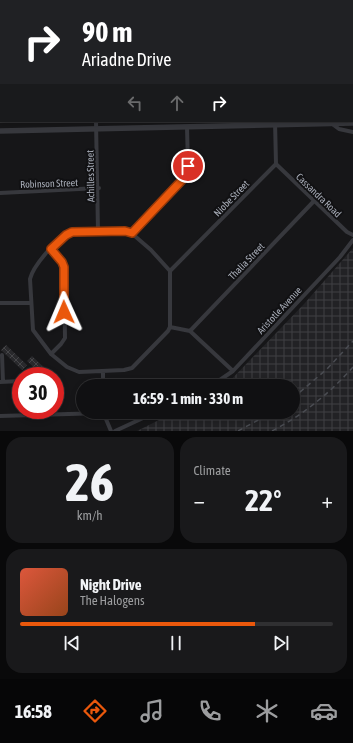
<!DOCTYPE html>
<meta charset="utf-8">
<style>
:root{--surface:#101012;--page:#19191b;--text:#f1f3f6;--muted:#9c9d9f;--line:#303032;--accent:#ea580c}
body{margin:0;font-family:"Asap Condensed",sans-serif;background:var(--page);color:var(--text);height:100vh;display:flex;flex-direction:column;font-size:15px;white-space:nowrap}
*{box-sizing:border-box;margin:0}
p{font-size:13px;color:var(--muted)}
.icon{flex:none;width:22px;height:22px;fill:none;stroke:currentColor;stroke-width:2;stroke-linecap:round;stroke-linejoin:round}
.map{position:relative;height:431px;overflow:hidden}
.details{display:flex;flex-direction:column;gap:6px;padding:6px;background:#09090a;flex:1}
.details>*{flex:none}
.top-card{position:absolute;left:0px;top:0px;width:353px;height:122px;box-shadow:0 2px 6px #0003,0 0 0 1px var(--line);background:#202124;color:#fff;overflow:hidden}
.speed{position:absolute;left:12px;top:367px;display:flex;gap:8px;font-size:20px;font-weight:700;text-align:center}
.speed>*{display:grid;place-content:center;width:52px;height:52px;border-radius:50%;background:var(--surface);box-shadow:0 2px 6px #0003,0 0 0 1px var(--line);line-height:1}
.speed .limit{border:6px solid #d22;background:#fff;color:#111}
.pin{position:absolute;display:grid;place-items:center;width:34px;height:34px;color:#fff;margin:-17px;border:2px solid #fff;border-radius:50%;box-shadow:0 1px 4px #0007}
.me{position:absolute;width:44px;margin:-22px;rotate:359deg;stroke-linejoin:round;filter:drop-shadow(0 0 3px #0008)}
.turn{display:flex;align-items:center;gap:14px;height:84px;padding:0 16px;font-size:18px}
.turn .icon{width:52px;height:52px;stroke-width:2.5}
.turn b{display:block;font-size:28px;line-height:34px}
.lanes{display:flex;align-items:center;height:38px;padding:0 16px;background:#0003;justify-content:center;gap:20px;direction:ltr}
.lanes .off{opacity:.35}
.big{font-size:30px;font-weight:700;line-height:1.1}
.details .card{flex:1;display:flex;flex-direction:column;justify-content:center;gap:6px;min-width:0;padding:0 14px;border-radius:16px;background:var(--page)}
.details .dial{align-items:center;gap:0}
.dial b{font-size:52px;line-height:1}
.song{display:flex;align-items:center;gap:12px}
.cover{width:48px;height:48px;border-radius:6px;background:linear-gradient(135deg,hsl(10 70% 55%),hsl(20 70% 35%))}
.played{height:4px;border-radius:2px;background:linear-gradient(90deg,var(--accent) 75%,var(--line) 75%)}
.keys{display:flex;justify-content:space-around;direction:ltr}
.heat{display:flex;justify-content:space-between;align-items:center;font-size:22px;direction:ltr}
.details .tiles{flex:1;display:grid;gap:6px;grid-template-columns:1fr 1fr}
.card:last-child{grid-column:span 2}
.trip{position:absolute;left:76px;top:379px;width:224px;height:40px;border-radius:20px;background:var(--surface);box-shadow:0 2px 6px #0003,0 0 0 1px var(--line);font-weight:700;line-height:40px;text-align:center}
.tab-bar{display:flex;height:64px;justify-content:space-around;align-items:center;background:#060607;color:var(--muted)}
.tab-bar .icon{width:28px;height:28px}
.tab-bar .selected{color:var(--accent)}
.tab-bar b{font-size:18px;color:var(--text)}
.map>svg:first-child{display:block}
</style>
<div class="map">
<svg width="353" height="431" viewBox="0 0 353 431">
<defs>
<pattern id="industrial-grid" width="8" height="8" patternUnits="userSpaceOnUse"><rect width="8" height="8" fill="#222225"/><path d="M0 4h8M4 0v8" fill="none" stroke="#3f3f43"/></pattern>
<pattern id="building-cross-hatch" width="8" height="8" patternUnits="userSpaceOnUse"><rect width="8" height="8" fill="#29292c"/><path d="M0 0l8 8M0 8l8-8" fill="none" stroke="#454548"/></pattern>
</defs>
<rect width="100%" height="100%" fill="#161618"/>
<path fill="#222225" d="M159 0H331V1H159Z"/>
<path fill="url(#industrial-grid)" d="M353 248V431H137L175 412H293V386H225L304 304Z"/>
<path fill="url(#building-cross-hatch)" d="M6 345 27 365 22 370 1 350Z
M32 356 53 376H43L27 361Z"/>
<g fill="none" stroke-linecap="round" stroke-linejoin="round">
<path stroke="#37383d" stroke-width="4" d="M95 0V1
M332 0 333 1
M18 1 19 0
M0 63H1
M352 116H353
M96 121 98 232
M331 123 339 129 353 132
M276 164 347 232 353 235
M0 193 99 188
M129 231 151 250 170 271V327L168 331 132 368 124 370 79 372 67 367 51 354 33 330 30 279C33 266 57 238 69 233 77 230 120 230 129 231Z
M132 233 187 174 188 166 187 127
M51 249 62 262 64 267 65 338 61 344 51 354
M170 271 276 164 275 121
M0 303H31
M170 327 190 331 233 371
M190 331 314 201
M2 355 3 382
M0 382 21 381
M103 386V371
M211 386 233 371 340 257 353 240
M103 412 111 431
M0 416 103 413
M115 431 156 412"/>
<path stroke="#37383d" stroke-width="5.5" d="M0 131 353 123"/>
<path stroke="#4a4c52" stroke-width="1.5" stroke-dasharray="5 4" stroke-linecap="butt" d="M293 398 327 369 353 341
M238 431 273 412
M272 431C303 415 330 393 353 367"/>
</g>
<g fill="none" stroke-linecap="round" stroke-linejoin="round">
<g stroke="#983908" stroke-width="10">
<path id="route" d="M64 312V267L62 262 51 249 66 235 72 232 125 231 132 233 184 178 188 166"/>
</g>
<use href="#route" stroke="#ea580c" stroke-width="7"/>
</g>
<g text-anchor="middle" stroke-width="4" stroke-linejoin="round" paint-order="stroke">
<g font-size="10" fill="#a8adb8" stroke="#111113">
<text transform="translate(90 176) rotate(-91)" y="4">Achilles Street</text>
<text transform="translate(49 183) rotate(-2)" y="4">Robinson Street</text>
<text transform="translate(319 195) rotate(44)" y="4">Cassandra Road</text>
<text transform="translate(231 198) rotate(-46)" y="4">Niobe Street</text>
<text transform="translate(246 261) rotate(-46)" y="4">Thalia Street</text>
<text transform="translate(279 310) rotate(-47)" y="4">Aristotle Avenue</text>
</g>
</g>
</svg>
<div class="speed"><div class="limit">30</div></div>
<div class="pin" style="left:188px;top:166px;background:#d93025"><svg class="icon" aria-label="arrive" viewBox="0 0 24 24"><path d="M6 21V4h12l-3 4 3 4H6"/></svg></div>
<svg class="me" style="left:64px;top:312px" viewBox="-20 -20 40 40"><path d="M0-17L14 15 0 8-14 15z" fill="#ea580c" stroke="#fff" stroke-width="4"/></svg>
<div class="trip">16:59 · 1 min · 330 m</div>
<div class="top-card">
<div class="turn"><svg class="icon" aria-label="right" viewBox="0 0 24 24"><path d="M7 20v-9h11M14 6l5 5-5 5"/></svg><div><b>90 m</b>Ariadne Drive</div></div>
<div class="lanes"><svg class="icon off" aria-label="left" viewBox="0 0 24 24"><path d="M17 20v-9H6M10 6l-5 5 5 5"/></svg><svg class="icon off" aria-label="ahead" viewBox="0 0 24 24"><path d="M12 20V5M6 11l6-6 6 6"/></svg><svg class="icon" aria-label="right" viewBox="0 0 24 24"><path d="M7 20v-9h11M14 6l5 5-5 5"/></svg></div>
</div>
</div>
<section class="details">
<div class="tiles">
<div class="card dial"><b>26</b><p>km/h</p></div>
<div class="card"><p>Climate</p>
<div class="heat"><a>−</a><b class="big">22°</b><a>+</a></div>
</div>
<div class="card">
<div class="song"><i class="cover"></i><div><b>Night Drive</b><p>The Halogens</p></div></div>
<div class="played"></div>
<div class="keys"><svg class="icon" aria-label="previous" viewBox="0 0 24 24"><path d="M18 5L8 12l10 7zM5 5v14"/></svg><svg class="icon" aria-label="pause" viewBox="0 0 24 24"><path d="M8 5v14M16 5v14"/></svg><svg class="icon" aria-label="next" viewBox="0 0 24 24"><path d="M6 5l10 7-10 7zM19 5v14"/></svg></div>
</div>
</div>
</section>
<nav class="tab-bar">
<b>16:58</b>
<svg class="icon selected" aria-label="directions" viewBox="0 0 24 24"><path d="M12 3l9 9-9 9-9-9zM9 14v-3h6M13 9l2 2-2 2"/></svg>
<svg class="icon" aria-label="music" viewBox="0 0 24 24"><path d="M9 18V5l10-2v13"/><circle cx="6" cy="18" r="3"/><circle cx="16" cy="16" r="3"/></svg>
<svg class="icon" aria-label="phone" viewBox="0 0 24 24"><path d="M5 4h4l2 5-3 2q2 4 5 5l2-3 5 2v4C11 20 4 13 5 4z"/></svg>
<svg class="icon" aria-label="climate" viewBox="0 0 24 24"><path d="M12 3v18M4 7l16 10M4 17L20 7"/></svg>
<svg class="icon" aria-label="car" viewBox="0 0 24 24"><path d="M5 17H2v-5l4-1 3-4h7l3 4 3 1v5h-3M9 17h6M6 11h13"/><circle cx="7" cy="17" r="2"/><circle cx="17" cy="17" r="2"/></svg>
</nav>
